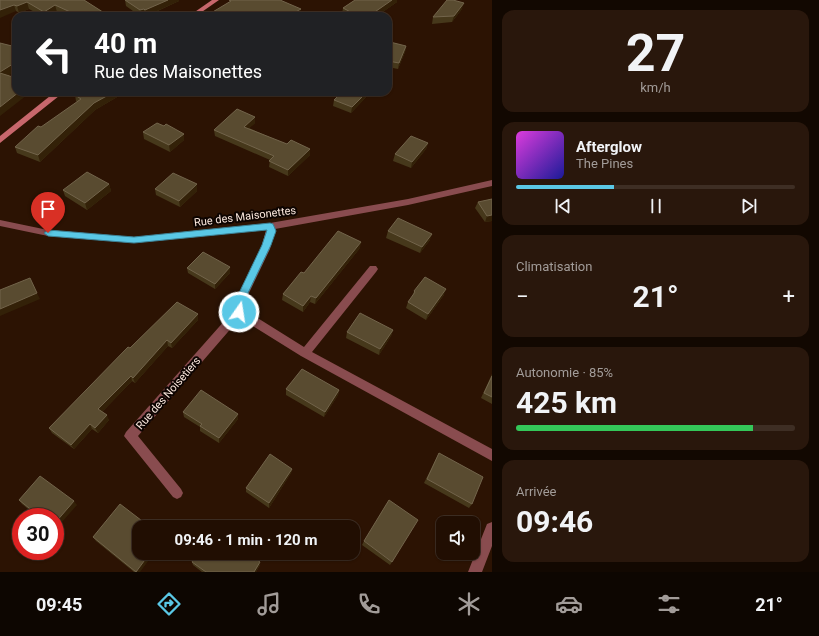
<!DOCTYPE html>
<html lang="fr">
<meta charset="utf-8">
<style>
:root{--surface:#210e02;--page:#29170c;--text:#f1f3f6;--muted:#a29c99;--line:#3e2e24;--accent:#5ac8e6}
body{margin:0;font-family:Roboto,sans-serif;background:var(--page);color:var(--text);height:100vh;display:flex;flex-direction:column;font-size:15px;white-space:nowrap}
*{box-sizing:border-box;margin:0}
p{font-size:13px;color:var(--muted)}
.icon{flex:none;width:22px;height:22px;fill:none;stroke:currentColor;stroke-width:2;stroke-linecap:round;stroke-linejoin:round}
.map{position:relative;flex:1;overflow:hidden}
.details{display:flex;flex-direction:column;gap:10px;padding:10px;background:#120801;width:327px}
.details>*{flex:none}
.banner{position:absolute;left:12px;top:12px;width:380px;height:84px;border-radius:12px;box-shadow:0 1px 3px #0004,0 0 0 1px var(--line);background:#202124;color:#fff;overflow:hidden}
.tools{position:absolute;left:436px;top:516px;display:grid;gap:8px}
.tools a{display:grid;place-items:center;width:44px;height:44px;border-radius:8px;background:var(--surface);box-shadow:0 1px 3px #0004,0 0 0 1px var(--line);font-size:20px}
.speed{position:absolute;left:12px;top:508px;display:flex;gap:8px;font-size:20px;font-weight:700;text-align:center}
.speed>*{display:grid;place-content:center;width:52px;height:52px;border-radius:50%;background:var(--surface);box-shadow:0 1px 3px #0004,0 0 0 1px var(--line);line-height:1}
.speed .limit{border:6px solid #d22;background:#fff;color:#111}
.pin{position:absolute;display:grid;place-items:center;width:34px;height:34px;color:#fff;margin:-41px -17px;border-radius:50% 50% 50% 0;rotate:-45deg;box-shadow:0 0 4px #0007}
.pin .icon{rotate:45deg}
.me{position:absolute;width:44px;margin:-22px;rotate:13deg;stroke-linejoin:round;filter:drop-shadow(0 0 3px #0008)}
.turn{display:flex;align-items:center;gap:14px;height:84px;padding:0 16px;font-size:18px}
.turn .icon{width:52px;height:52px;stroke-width:2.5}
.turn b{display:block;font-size:28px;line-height:34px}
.big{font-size:30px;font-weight:700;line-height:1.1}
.details .widget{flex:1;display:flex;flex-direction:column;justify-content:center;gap:6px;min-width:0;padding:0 14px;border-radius:12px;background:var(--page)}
.details .dial{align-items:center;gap:0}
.dial b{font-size:52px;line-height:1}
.song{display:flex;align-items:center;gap:12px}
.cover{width:48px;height:48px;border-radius:6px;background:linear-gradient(135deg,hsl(300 70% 55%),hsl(240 70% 35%))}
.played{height:4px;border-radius:2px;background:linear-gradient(90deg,var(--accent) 35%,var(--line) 35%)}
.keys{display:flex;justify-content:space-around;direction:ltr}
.heat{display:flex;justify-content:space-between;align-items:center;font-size:22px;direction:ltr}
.charge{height:6px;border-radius:3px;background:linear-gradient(90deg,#34c759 85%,var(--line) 0)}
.trip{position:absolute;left:132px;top:520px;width:228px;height:40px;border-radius:12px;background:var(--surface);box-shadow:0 1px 3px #0004,0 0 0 1px var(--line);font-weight:700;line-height:40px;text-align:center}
.tabs{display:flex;height:64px;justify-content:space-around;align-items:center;background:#0d0601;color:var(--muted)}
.tabs .icon{width:28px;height:28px}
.tabs .active{color:var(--accent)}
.tabs b{font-size:18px;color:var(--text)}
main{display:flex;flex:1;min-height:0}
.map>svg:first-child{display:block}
</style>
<main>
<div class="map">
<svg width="492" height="572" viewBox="0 0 492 572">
<rect width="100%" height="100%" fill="#2c1303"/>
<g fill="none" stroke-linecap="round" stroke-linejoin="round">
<path fill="#894c4f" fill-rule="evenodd" d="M492 180V186L408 205 275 229 270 249 249 293 245 310 304 347 370 266H376L378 269 376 272 312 352 492 449V461L301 356 240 318 138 436 181 489 183 493 181 497 177 499 173 497 124 436 126 432 234 310 239 293 261 249 266 230 134 243 48 236 0 226V220L48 230 134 237 270 223 408 199Z
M492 522V546L482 572H468L487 524Z"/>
<path fill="#c8676c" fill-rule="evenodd" d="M212 0H219L196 16H189Z
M55 92H64L0 143V136Z"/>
</g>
<path fill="#46381b" d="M0 0H84L109 16H66L57 12 49 16H42L29 9 19 13Z
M125 0H179V1L147 16 144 15 140 16 126 6Z
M355 0H397V2L377 16H346L342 14 343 8Z
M462 9 452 22 432 24 433 17Z
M406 46 405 52 398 69 388 67V47Z
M76 92H123L124 93 95 110 40 162 17 153 15 147 77 102 76 101 75 95 77 93Z
M369 94 351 113 333 106 334 100Z
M255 123 249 128 310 155 288 176 269 167 270 160 215 136 214 130Z
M143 132 184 140 170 152 144 139Z
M428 143 426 149 411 168 393 161 395 154Z
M109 184 111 191 87 210 65 196 63 190Z
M197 184V191L180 207 156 195 155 189Z
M492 199V221L485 222 475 208 478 202Z
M388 231 430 240 420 253 386 238Z
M360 248 315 304 310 302 303 312 282 300 283 294 304 273Z
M230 267V273L215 289 188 273 187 268Z
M414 291 444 295 426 320 406 308 408 302 412 297Z
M198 314V320L172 348 168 346 135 383 132 381 102 412 109 420 98 433 92 429 74 449 52 433 49 428 130 348Z
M393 330 391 336 379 355 346 338 347 332Z
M492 374V404L481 398Z
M286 389 339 390 338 395 324 417 286 395Z
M183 412 238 414V419L219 443 200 431V427L184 417Z
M439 453 472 504 469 508 424 483Z
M292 469 291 473 269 508 246 492V488Z
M19 500 77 505 38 517 22 504Z
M93 537 140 572H134L96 541Z
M364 541 392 562 390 565 362 545Z
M192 562 260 565 256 572H202L193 565Z"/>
<path fill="#332108" d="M168 0H179V1L146 16 145 10Z
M392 0H397V2L377 16H369Z
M27 2 29 9 19 13 17 6Z
M464 3 462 9 452 22 454 16Z
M14 5 16 11 0 18V10Z
M55 5 57 12 49 16H45L44 12Z
M144 9V15L141 16 140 10Z
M301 9 300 15 298 16H288Z
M406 46 405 52 398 69 399 63Z
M16 62V71L2 80 0 72Z
M19 92H31L0 116V107Z
M114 92H123L124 93 95 110 40 162 38 155 94 103Z
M367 92H370L369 94 351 113 352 107Z
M255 117V123L244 133V127Z
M184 134V140L170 152 169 145Z
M428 143 426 149 411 168 412 162Z
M310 149V155L288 176V170Z
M109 184 111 191 87 210 85 203Z
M197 184V191L180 207 179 201Z
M492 215V221L485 222 487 216Z
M432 234 430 240 420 253 422 247Z
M361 242 360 248 315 304 316 298Z
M230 267V273L215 289V284Z
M446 289 444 295 426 320 428 314Z
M37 293 40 299 0 316V309Z
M311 296 310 302 303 312V306Z
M198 314V320L172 348 171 343Z
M393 330 391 336 379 355 380 349Z
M167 340 168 346 135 383 133 378Z
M131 376 132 381 100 414 98 409Z
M339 390 338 395 324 417 325 412Z
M238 414V419L219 443V438Z
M107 415 109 420 98 433 95 428Z
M90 424 92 429 74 449 71 445Z
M292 469 291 473 269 508V503Z
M74 501 77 505 55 530V523Z
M150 553H154L140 572H136Z
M260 562V565L256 572H254Z"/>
<path fill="#594b30" stroke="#72644b" d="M0 0H84L109 16H79L55 5 44 12 27 2 17 6 14 5 0 10Z
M125 0H168L145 10 144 9 140 10Z
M229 0H280L301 9 288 16H206L231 1Z
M355 0H392L369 16H358L343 8Z
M447 0H453L464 3 454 16 433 17Z
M390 42 406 46 399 63 388 61V47Z
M0 43 16 47V62L0 72Z
M0 73 16 78V92H19L0 107Z
M78 92H114L94 103 38 155 15 147 38 126 41 127 81 99 75 95Z
M342 92H367L352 107 334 100Z
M237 109 255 117 244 127 287 144 291 140 310 149 288 170 269 161 274 156 214 130Z
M157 123 164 126 166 124 184 134 169 145 143 132Z
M411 136 428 143 412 162 395 154Z
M87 172 109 184 85 203 63 190Z
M173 173 197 184 179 201 155 189Z
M492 199V215L487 216 478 202Z
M398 218 432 234 422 247 388 231Z
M338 231 361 242 316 298 311 296 303 306 283 294 301 272 304 273Z
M203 252 230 267 215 284 187 268Z
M425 277 446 289 428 314 408 302 415 292 414 291Z
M30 278 37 293 0 309V290Z
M177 302 198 314 171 343 167 340 133 378 131 376 98 409 107 415 95 428 90 424 71 445 49 428 128 347 130 348Z
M360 313 393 330 380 349 347 332Z
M302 369 339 390 325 412 286 389Z
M492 376V397L484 393Z
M201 390 238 414 219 438 200 426 202 424 183 412Z
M439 453 483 477 472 504 427 479Z
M270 454 292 469 269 503 246 488Z
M40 476 74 501 55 523V517H38L39 516 19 500Z
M389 500 418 520 392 562 364 541Z
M120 504 150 527H139V553H150L136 572 93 537Z
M198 553H248L260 562 254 572H206L192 562Z"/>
<path fill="#5ac8e6" stroke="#3a8296" d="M270 223 273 224 276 231 271 245 248 293 244 312 242 315H236L234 312 239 293 262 245 267 230 134 243 48 236 44 233 48 230 134 237Z"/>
<g text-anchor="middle" stroke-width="4" stroke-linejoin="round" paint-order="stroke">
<g font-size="11" fill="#fbe8de" stroke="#0d0401">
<text transform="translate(245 216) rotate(-7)" y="4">Rue des Maisonettes</text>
<text transform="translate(168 393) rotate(-49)" y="4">Rue des Noisetiers</text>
</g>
</g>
</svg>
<div class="tools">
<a><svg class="icon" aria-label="sound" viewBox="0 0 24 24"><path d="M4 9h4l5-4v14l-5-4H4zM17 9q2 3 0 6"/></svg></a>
</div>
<div class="speed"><div class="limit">30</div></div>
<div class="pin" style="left:48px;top:233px;background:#d93025"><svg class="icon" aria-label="arrive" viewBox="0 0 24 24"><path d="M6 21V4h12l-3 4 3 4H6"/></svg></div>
<svg class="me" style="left:239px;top:312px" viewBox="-20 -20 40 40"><circle r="17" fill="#5ac8e6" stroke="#fff" stroke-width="3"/><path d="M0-11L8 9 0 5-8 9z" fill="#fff"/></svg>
<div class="trip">09:46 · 1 min · 120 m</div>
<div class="banner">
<div class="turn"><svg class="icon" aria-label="left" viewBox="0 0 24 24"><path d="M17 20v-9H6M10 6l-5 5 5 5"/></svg><div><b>40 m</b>Rue des Maisonettes</div></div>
</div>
</div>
<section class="details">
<div class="widget dial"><b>27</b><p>km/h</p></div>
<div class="widget">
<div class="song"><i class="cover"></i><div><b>Afterglow</b><p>The Pines</p></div></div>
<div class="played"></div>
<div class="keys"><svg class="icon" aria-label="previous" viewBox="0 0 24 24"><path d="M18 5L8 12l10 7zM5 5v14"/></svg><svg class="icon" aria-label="pause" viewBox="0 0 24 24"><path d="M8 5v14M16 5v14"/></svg><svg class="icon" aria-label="next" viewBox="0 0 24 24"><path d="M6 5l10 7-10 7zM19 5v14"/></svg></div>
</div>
<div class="widget"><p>Climatisation</p>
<div class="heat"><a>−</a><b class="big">21°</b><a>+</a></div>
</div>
<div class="widget"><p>Autonomie · 85%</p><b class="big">425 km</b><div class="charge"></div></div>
<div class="widget"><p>Arrivée</p><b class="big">09:46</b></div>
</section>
</main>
<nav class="tabs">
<b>09:45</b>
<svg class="icon active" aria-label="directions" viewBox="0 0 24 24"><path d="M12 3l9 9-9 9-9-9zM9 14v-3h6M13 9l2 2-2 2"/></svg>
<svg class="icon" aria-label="music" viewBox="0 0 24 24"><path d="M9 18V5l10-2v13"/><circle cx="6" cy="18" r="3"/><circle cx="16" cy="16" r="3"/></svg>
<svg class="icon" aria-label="phone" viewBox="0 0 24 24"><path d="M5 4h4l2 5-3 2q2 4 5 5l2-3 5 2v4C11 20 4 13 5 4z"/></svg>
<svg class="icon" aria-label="climate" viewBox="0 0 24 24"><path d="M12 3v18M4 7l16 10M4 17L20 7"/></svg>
<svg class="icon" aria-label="car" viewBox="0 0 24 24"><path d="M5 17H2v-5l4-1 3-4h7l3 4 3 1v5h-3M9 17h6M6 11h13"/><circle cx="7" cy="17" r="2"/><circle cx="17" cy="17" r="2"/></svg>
<svg class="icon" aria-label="filters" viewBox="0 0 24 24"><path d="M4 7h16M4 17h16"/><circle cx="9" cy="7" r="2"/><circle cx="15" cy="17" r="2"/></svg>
<b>21°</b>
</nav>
